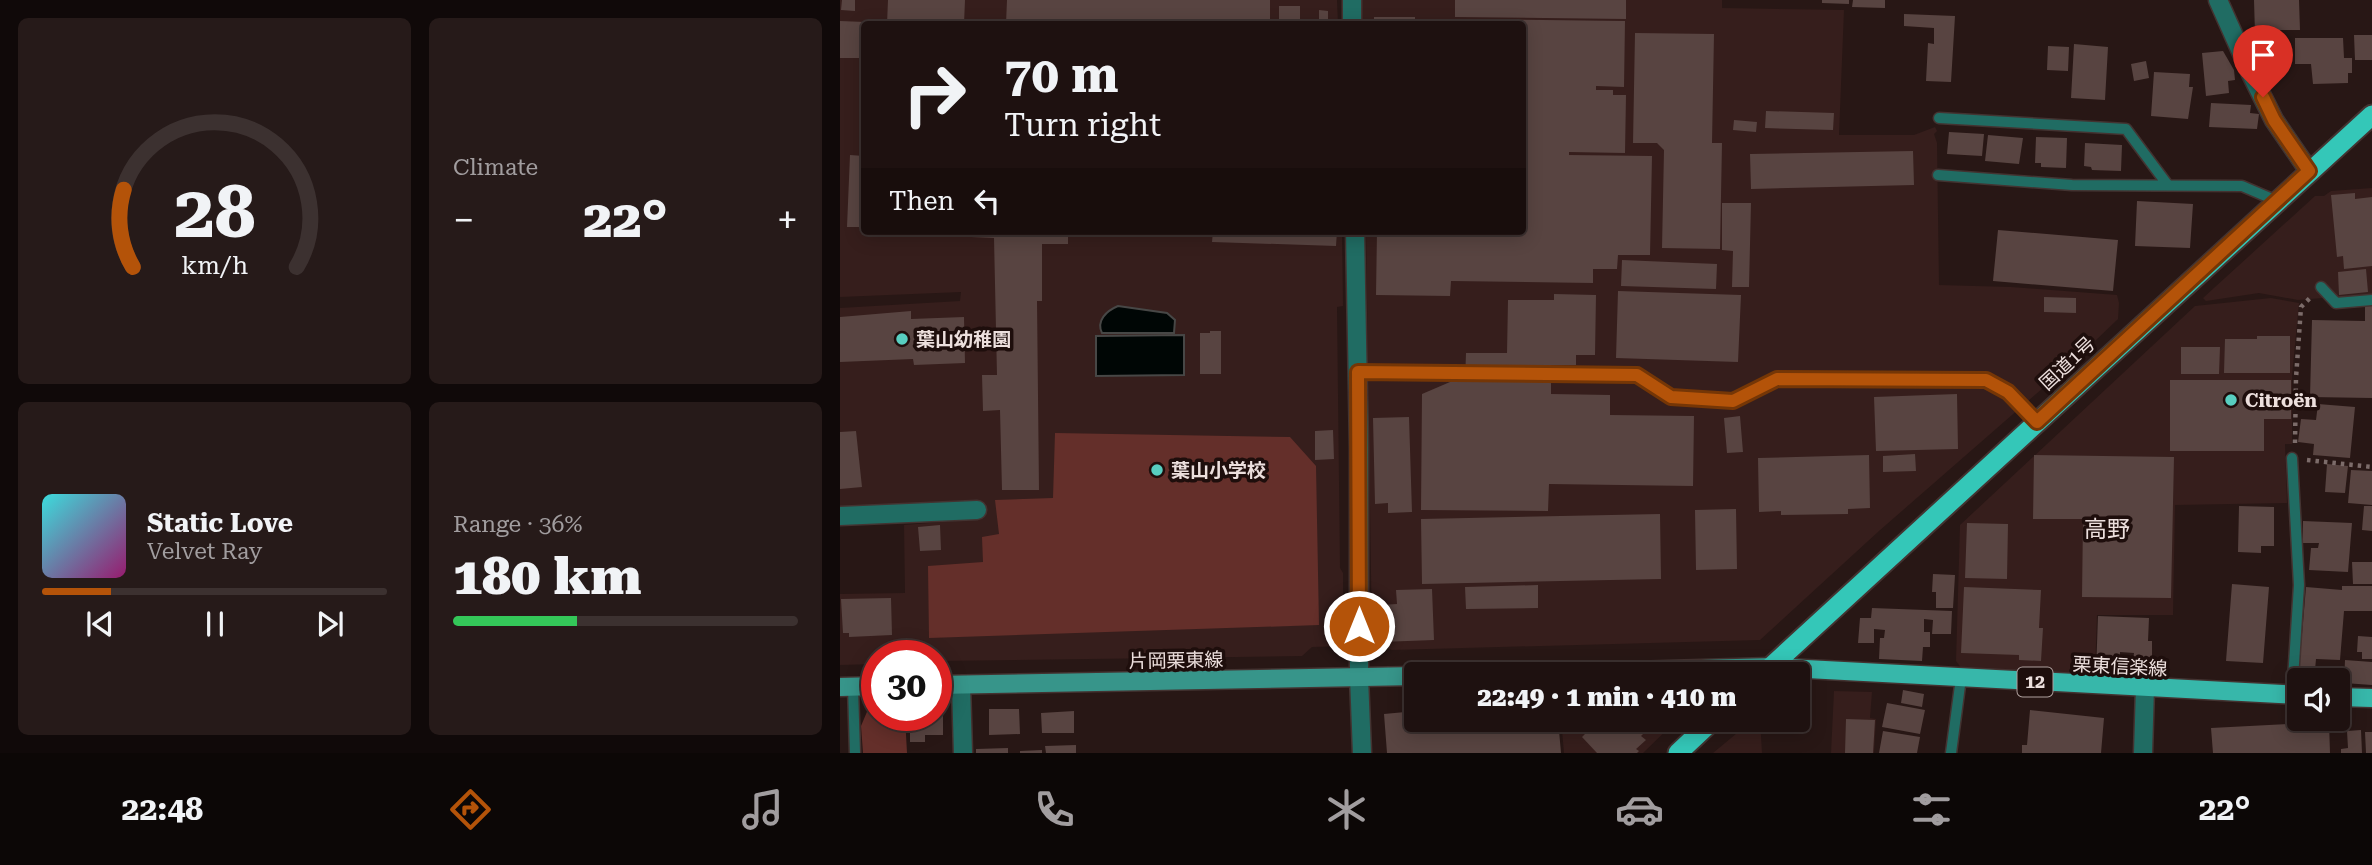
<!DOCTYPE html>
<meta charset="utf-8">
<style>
:root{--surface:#1e1110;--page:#261a19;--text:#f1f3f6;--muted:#a19d9f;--line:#3c3130;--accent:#b45309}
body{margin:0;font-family:"Roboto Serif","Noto Sans JP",serif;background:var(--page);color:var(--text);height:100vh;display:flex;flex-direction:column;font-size:26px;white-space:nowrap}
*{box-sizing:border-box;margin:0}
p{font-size:23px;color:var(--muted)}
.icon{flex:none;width:38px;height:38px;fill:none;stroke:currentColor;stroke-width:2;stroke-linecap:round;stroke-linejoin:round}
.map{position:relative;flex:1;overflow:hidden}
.details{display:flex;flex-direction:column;gap:18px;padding:18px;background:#100909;width:840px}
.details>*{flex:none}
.hud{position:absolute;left:21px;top:21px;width:665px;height:214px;border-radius:7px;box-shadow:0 4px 18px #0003,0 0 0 2px var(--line);background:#1e1110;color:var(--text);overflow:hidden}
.buttons{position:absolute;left:1447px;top:668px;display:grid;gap:14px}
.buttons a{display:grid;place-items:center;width:63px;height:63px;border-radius:7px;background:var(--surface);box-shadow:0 4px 18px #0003,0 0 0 2px var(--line);font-size:35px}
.speed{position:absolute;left:21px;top:640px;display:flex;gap:14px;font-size:35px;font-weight:700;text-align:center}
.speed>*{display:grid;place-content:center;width:91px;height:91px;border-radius:50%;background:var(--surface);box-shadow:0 4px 18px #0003,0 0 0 2px var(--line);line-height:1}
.speed .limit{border:10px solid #d22;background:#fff;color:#111}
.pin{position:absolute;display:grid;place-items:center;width:60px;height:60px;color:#fff;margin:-72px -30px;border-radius:50% 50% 50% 0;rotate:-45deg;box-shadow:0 0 7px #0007}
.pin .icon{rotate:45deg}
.me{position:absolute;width:77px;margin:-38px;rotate:0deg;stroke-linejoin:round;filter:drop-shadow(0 0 5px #0008)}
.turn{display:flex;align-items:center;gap:24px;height:147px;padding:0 28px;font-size:32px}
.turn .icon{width:91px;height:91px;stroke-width:2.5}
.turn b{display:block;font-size:49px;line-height:60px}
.then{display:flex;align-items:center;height:66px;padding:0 28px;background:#0003;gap:14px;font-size:26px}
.big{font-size:52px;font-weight:800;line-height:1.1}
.details .tile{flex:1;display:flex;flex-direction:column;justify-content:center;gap:10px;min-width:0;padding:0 24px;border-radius:10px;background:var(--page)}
.details .dial{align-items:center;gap:0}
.dial svg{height:182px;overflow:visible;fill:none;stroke:var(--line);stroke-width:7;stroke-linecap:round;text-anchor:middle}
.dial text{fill:var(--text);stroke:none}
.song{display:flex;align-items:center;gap:21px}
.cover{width:84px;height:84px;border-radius:10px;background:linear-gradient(135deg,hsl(180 70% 55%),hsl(320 70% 35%))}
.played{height:7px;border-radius:4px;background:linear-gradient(90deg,var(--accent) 20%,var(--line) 20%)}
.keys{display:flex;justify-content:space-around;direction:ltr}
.heat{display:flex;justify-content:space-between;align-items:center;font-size:38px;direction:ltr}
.charge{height:10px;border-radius:5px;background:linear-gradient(90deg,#34c759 36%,var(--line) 0)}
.details .tiles{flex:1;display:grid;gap:18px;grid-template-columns:repeat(2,1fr)}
.trip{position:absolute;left:564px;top:662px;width:406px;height:70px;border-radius:7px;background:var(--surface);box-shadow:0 4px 18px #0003,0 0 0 2px var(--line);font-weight:800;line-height:70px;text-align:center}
.tabs{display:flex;height:112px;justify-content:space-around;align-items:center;background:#0c0706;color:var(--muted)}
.tabs .icon{width:49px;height:49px}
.tabs .current{color:var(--accent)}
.tabs b{font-size:32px;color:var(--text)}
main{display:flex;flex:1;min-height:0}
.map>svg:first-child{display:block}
</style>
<main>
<section class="details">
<div class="tiles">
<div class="tile dial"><svg viewBox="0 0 100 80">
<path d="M14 69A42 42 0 1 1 86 69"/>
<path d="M14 69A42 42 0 0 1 10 35" stroke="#b45309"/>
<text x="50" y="56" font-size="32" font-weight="700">28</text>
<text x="50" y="72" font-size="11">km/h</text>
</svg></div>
<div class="tile"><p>Climate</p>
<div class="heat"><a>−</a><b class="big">22°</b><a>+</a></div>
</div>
<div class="tile">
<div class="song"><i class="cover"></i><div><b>Static Love</b><p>Velvet Ray</p></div></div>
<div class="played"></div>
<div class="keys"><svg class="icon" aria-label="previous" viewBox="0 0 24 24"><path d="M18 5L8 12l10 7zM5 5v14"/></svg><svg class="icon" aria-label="pause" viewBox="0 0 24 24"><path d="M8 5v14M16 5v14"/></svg><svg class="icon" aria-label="next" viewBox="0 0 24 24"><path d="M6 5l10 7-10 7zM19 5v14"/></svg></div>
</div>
<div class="tile"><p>Range · 36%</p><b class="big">180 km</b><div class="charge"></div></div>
</div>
</section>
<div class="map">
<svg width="1532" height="753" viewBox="0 0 1532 753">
<rect width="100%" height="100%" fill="#281715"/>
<path fill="#361e1c" d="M0 0H497L498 24H24V231H502L503 306 497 307 500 568 503 573V646L472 647 462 656 96 661V656H37V664L0 665V594L65 593 64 525 138 519 136 500 0 507V308L120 301 121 292 0 297Z
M521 0H882V8L1004 10 999 135H1074L1095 127 1097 131 1094 134 1097 143 1099 285 1171 287 1277 295 1279 303 1278 319 1234 361 1039 531 920 640 552 650 532 642 526 231H682V24H522Z
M1532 188V294L1458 300 1419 293 1366 301 1363 298 1475 196H1484L1491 191Z
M1431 298 1459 303 1452 376V444H1445L1447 503 1335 505 1333 615H1257L1255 673 1122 669 1116 661 1120 525 1355 306Z
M994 691 1032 692 1030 718 1036 719 1034 753H991Z
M721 719H838L803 753H724Z
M914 719H920L922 753H873Z"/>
<path fill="#642f2a" d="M215 433 450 437 476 466 479 625 89 638 88 566 143 562 142 537 159 534 155 500 213 498Z
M29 707H37V716H65L67 753H23L21 726Z"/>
<path fill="#000605" stroke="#474746" stroke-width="2" d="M278 306 327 313 335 320 334 333H262C256 321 266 311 278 306Z
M344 335V375L256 376V336Z"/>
<path fill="#584441" d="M2 0H15V11L1 10Z
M48 0H125L124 24H47Z
M167 0H430V24H166Z
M615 0H786V19L615 17Z
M982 0H1009V4L982 3Z
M1013 0H1045V8L1012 7Z
M1414 0H1459L1460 30H1434V33L1415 34Z
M439 6H460V19H439Z
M479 10 488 11V24H479Z
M1064 14 1115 16 1111 82 1086 81 1088 43 1094 44V28L1064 26Z
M534 17H575V24H534Z
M615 19 785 21 784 87 756 86V90H773V95H786L785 153 729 152V155L812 156 810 255H778L777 269H753V283L611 281 610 296 536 295 537 231H682V24H615Z
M0 21 25 22 23 58H0Z
M795 33 874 34 872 143H882L880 249 822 248 824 150 817 143H793Z
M1514 35H1532V60H1515Z
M1415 37H1443V55L1416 56Z
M1455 38H1503L1504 58H1512V73H1508V83L1473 84 1471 64H1455Z
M1234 44 1268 47 1265 100 1231 98Z
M1208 46 1229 47 1228 71 1207 70Z
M1383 51 1394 70 1395 80 1388 81 1389 93 1366 96 1362 53Z
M1306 61 1309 78 1294 81 1291 64Z
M1314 72 1350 74 1349 87H1353L1348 119 1311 116Z
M1371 103 1411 105 1410 113 1419 114 1417 129 1369 127Z
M926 111 994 113 993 130 925 128Z
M894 120 917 122 916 132 893 130Z
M1109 132 1144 134 1142 156 1107 154Z
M1148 135 1183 138 1179 164 1145 161Z
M1196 137 1227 138 1226 168 1201 167V163H1195Z
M1245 143 1282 145 1281 171 1252 170 1251 167 1244 166Z
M1073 151 1074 185 911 189 910 154Z
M10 155 24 156V227H7Z
M1515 193V199L1532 197V266L1504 269 1503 256 1497 257 1491 195Z
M1297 201 1353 204 1350 248 1295 246Z
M882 203H911L909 287H892L893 251 882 250Z
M1158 230 1278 240 1273 291 1153 281Z
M131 231H228V244H202V301H197L199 490H162L160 410 143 411 142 375H157L154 238 131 237Z
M373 231H497L496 246 372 242Z
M782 260 877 264 876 289 781 286Z
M1526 269 1528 292 1499 295 1498 272Z
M778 291 901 295 898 362 776 358Z
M714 294 756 295 755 355H736V365H711V394L770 395V415L854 416 853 486 709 484 708 511 581 510 582 394 610 382H625L626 353H667L668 300H714Z
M1204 297 1236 298V313L1204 312Z
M1525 305H1532V398L1470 397 1472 320 1525 321Z
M71 311V319L124 317 125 363 74 365 73 359 0 362V317Z
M370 331H381V374H360V333H370Z
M1417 336H1450V373H1384L1385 339H1417Z
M1341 347H1380L1379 374H1341Z
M1330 380H1451V419H1424V451H1330Z
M1117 394 1118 449 1036 451 1034 397Z
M1478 404 1515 407 1510 458 1473 455 1474 444 1458 442 1461 419 1476 420Z
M900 416 903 452 887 453 884 418Z
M569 417 572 512 548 513V503L535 504 533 418Z
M493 430 494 459 475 460V431Z
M16 431 22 487 0 489V432Z
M1075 454 1076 471 1043 472V456Z
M1029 455 1030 508 1008 509V514L941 515V511L919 512 918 458Z
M1194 455 1334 457 1331 598 1242 597 1243 519H1193Z
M1487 464 1508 466 1505 493 1485 492Z
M1511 470 1532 471V505L1508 503Z
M1399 506 1434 507V546H1421V553L1398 552Z
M1524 506H1532V531L1522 530Z
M896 509 897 569 856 570 855 510Z
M820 514 821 579 582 584 581 519Z
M1463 521 1512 523 1508 572 1469 570 1471 548H1478L1479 543H1463Z
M1127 523 1168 524 1167 579 1125 578Z
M100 525 101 550 80 551 78 527Z
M1512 562H1532V584H1513Z
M1093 574 1115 575 1113 608H1096V592H1092Z
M1392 584 1429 587 1423 663 1386 661Z
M698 585V608L626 609 625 587Z
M1502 586H1532V611H1504L1500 660 1476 659 1474 681H1458L1466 587 1502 590Z
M1124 587 1201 590 1199 628H1203L1201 661 1179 660V655L1121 653Z
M592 589 594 640 541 642 540 605 557 604 556 590Z
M51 598 52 635 9 637V633H3L1 599Z
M1032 608 1112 611 1111 634H1092L1093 620 1084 619V632H1090V647H1083L1082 661 1039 659 1040 638H1044L1045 630 1034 629V643H1018L1020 618H1031Z
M1258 616 1309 618 1308 641H1312V662L1293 661 1294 653 1280 652 1279 674 1256 673Z
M1518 636 1532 637V659H1522V652H1517Z
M1505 660 1532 662V685L1504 683Z
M1063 690 1084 694 1082 707 1061 703Z
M957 699H962L964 722 923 725V719H957Z
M1047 703 1085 710 1080 734 1042 727Z
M96 708H103V735H85V742H70V716H96Z
M149 709H179L180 734 149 735Z
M1190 710 1264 718 1261 753H1182V745H1187Z
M234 711V733H202L201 713Z
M576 711V719H718L721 753H547L544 714Z
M752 719H783L788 725 792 722 803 734 801 736 806 740 796 749 799 751 797 753H757L742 737 745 734V726Z
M1006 719 1035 720 1033 753H1005Z
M1489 722 1490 753H1373L1371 728Z
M1521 730 1522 753H1501V749L1508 748 1507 731Z
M1043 731 1080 737 1077 753H1039Z
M1525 732H1532V753H1526Z
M236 745V753H206L205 746Z
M168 748V753H136V749Z
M202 750V753H180V751Z"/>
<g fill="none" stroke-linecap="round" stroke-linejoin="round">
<g stroke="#433331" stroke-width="13">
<path id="service" d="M1099 118 1286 129 1327 184
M1098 175 1232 185 1402 186 1437 201
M1481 287 1496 303 1532 300
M518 372 798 375 831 397 893 401 937 379 1146 380 1168 392 1197 422
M13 687 15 753
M1452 695 1459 585 1452 458
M1111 753 1121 678"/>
</g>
<g stroke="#433331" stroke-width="21">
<path id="minor" d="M512 0V24
M1378 0 1411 74 1434 120 1469 171
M515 231 519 448V677L522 753
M0 516 137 510
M121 685 123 753
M1303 753 1305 688"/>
</g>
<g stroke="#433331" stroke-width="21">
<path id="secondary" d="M690 674 930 667
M96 685 576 676
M0 687 37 686"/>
</g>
<g stroke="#433331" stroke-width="21">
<path id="primary" d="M930 667 1460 695
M1498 697 1532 698"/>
</g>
<g stroke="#433331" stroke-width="23">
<path id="trunk" d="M923 674 1532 115
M838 753 874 719"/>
</g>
<path stroke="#7c6c6a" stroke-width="4.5" stroke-dasharray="3.5 5" stroke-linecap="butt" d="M1455 443 1456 378 1461 307 1470 298
M1467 460 1532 467"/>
<use href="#service" stroke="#206c63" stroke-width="10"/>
<use href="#minor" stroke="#206c63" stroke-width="18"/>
<use href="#secondary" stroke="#37958a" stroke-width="18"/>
<use href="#primary" stroke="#37b7aa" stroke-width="18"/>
<use href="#trunk" stroke="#34c7b8" stroke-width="19"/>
</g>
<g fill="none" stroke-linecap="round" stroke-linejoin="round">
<g stroke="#753606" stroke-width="18">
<path id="route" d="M519 626 518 372 797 375 831 397 893 401 937 379 1146 380 1168 392 1197 422 1469 171 1434 120 1423 97"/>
</g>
<use href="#route" stroke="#b45309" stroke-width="12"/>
</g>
<g fill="#58cec0" stroke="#1e0e0c" stroke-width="2.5">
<circle cx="62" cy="339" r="7"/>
<circle cx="1391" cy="400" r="7"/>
<circle cx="317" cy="470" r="7"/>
</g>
<g text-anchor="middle" stroke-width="7" stroke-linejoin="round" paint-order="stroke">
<rect fill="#1e0e0c" stroke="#aea09e" stroke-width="2" x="1177.5" y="667.5" width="35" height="29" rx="5"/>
<g font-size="18" font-weight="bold" fill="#ecdfdd">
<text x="1195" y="688">12</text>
</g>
<g font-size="19" font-weight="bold" fill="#ecdfdd" stroke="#1e0e0c" text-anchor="start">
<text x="76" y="346">葉山幼稚園</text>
<text x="1405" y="407">Citroën</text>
<text x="331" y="477">葉山小学校</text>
</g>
<g font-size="19" fill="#ecdfdd" stroke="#1e0e0c">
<text transform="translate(1227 363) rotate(-43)" y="7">国道1号</text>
<text transform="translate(336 660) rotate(-1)" y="7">片岡栗東線</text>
<text transform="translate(1280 666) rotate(3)" y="7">栗東信楽線</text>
</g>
<g font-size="23" fill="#ecdfdd" stroke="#1e0e0c">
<text x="1267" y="537">高野</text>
</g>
</g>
</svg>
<div class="buttons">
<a><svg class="icon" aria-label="sound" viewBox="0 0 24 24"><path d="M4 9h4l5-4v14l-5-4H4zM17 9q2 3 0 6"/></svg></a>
</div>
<div class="speed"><div class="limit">30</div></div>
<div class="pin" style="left:1423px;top:97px;background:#d93025"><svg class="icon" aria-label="arrive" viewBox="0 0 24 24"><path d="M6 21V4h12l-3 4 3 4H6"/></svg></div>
<svg class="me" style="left:519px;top:626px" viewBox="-20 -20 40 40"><circle r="17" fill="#b45309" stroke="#fff" stroke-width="3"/><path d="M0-11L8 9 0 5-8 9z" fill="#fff"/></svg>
<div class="trip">22:49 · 1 min · 410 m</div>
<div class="hud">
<div class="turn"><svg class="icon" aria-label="right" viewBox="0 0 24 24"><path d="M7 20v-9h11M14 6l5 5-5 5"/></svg><div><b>70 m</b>Turn right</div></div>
<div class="then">Then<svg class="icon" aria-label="left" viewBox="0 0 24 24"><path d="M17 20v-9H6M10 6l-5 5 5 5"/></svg></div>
</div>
</div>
</main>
<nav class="tabs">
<b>22:48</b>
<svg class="icon current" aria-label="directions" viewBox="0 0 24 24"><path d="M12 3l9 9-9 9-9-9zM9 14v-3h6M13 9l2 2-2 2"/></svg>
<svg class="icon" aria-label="music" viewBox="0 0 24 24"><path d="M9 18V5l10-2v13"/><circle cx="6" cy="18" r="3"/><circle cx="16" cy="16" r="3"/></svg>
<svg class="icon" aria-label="phone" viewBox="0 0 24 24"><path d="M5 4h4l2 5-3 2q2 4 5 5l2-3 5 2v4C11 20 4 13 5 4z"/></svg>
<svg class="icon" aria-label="climate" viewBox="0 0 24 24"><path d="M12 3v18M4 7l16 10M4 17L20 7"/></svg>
<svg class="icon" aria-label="car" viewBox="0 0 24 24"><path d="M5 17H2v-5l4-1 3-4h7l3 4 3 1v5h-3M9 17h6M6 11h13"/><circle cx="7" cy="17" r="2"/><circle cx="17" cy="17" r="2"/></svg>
<svg class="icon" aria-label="filters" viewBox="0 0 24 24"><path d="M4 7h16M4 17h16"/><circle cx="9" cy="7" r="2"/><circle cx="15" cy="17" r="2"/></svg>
<b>22°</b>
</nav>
